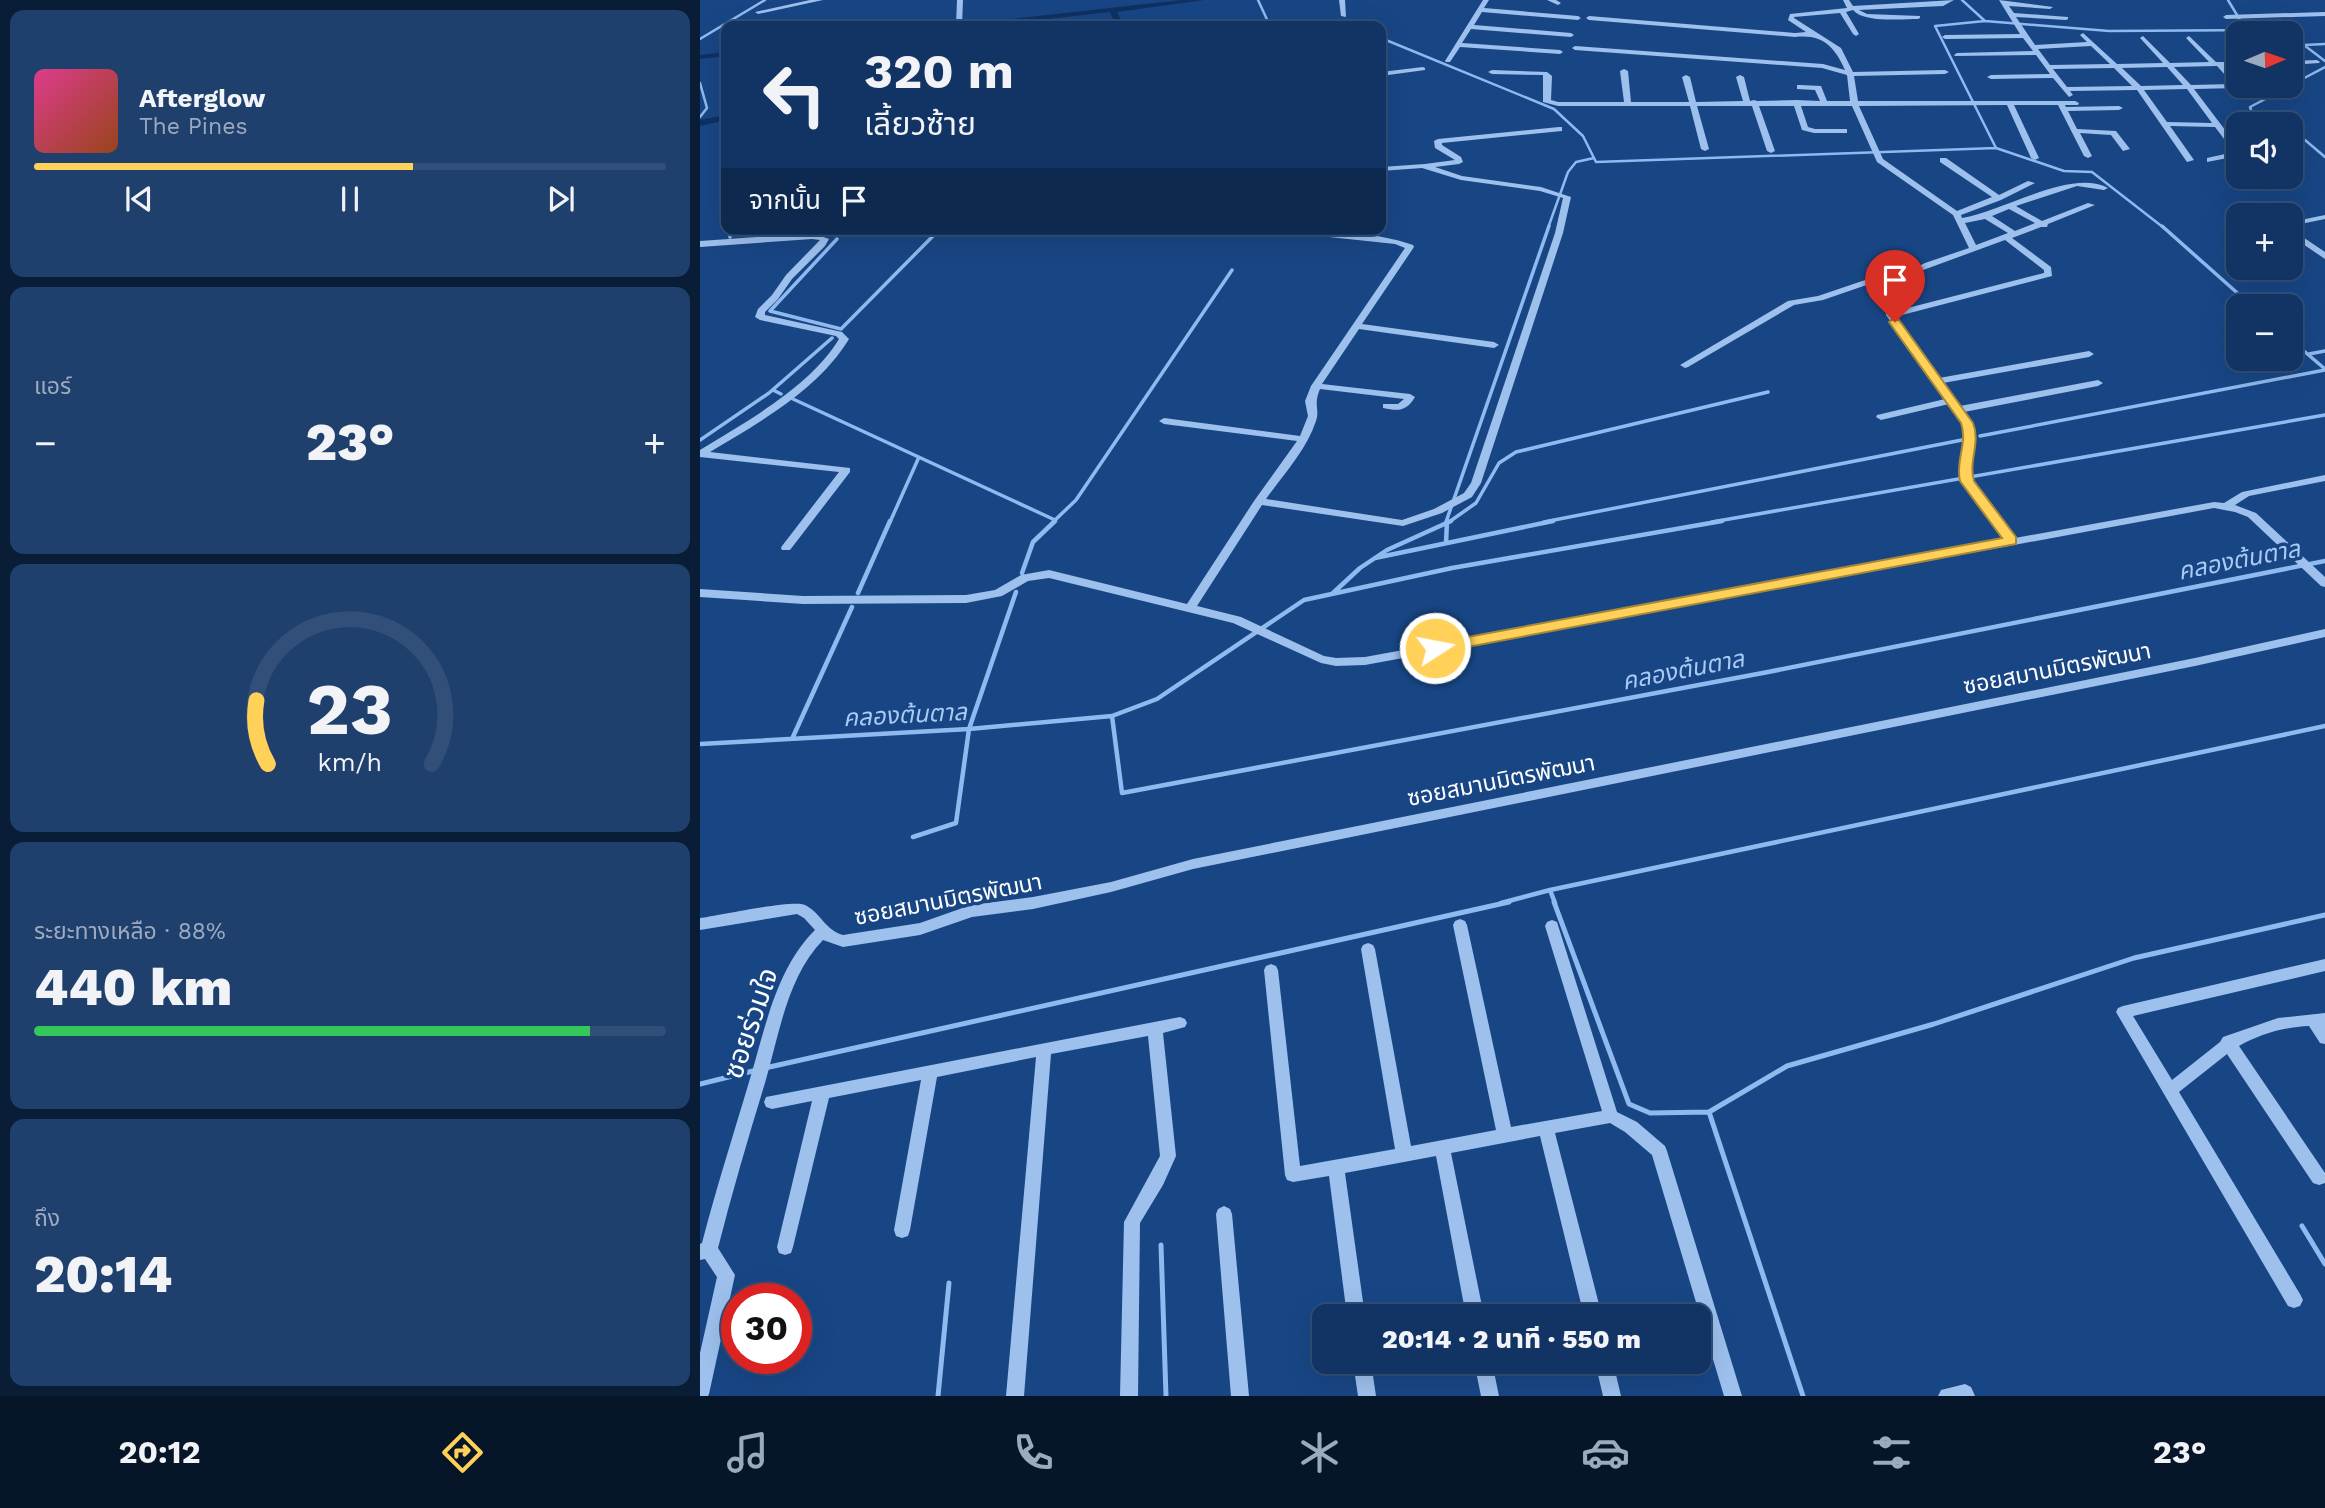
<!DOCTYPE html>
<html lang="th">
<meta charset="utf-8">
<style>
:root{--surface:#123464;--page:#1f3f6d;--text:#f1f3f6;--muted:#9caabf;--line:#314f78;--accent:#ffd158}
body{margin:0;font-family:"Work Sans","Noto Sans Thai",sans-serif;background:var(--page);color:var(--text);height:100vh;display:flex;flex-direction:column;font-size:26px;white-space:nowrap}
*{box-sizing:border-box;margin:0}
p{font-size:23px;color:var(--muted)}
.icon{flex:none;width:38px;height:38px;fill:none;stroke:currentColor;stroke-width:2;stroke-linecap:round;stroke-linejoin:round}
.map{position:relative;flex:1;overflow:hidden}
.drawer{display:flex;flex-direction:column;gap:10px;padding:10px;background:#0a1d37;width:700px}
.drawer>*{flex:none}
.guide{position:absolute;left:21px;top:21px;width:665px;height:214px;border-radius:14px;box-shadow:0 7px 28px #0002,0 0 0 2px var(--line);background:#123464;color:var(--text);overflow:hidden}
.needle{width:46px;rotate:88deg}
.buttons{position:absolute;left:1526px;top:21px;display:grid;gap:14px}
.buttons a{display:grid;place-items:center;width:77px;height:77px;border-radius:14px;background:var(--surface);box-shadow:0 7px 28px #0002,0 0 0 2px var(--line);font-size:35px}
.speed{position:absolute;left:21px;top:1283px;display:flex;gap:14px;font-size:35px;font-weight:700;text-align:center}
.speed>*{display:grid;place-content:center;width:91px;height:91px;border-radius:50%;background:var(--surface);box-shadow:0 7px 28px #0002,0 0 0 2px var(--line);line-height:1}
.speed .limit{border:10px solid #d22;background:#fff;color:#111}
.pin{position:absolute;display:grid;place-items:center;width:60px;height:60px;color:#fff;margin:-72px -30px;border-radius:50% 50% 50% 0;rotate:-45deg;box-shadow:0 0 7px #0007}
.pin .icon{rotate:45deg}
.me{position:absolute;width:77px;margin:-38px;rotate:79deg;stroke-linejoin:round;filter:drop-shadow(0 0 5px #0008)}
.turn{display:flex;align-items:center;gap:24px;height:147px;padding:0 28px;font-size:32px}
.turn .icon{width:91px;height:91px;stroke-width:2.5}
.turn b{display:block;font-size:49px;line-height:60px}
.then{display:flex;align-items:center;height:66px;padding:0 28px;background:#0003;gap:14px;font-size:26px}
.big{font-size:52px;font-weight:800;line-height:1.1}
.drawer .card{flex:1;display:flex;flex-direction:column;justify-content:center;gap:10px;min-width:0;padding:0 24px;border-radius:14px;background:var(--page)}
.drawer .dial{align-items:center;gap:0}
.dial svg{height:182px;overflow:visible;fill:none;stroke:var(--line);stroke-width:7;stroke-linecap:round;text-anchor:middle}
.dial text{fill:var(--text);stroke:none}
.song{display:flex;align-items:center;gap:21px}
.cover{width:84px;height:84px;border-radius:10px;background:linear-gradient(135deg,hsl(330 70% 55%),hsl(20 70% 35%))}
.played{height:7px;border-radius:4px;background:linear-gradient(90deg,var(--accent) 60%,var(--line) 60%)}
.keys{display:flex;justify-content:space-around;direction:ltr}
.heat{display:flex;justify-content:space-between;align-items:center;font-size:38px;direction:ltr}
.charge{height:10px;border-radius:5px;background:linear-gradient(90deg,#34c759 88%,var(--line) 0)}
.trip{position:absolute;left:612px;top:1304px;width:399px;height:70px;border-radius:14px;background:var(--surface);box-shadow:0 7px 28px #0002,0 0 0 2px var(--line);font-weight:800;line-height:70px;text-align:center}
.tab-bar{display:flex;height:112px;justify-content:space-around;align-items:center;background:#071528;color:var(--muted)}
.tab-bar .icon{width:49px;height:49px}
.tab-bar .current{color:var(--accent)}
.tab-bar b{font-size:32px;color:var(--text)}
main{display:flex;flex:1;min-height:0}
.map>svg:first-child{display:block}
</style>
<main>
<section class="drawer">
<div class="card">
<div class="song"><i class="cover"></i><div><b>Afterglow</b><p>The Pines</p></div></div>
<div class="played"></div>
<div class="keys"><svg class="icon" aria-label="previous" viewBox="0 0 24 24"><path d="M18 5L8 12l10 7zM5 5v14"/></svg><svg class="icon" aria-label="pause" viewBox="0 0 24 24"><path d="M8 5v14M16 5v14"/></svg><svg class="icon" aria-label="next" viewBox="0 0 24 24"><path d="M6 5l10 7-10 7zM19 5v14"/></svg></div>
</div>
<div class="card"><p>แอร์</p>
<div class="heat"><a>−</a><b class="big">23°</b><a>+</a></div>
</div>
<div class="card dial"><svg viewBox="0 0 100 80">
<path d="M14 69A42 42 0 1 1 86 69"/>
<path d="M14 69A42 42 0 0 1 9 41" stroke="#ffd158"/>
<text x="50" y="56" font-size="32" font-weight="700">23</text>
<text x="50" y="72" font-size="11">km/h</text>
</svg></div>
<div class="card"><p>ระยะทางเหลือ · 88%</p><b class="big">440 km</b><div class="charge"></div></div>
<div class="card"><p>ถึง</p><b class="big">20:14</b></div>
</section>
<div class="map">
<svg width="1625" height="1396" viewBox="0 0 1625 1396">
<rect width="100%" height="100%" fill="#184685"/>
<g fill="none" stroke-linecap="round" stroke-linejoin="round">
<path stroke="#8fbaef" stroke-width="2.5" d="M558 0 570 26
M1262 0 1285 21
M591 26 610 23 653 26
M1564 30 1572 33
M681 38 854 109 883 136 896 162 1296 148
M0 39 65 0
M1591 39 1600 42 1625 61
M1604 45 1625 44
M0 83 7 108 0 117
M1591 85 1625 67
M1568 124 1554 119 1550 107 1590 86
M1591 133 1605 140 1625 157
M848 228 868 172 876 162 894 158
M1464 228 1392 172 1364 171 1296 148 1235 26 1285 21 1409 31 1564 30 1543 25 1528 0"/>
<path stroke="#8fbaef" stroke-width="3.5" d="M1462 226 1552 306
M143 231 145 229
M30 237 36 229
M137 239 70 311 141 329 234 235
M1591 340 1625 369
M1609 354 1625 351
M73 390 81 394
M93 399 355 520
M1280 436 1625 370
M0 440 69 393 132 338
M190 522 219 457
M353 522 376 500 532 270
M746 522 849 226
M749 522 776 503 799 463 816 452 1068 392
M844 522 1262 440
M1012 522 1625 415"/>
<path stroke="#8fbaef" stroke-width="4.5" d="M746 543 747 521
M675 558 853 521
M322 573 333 542 355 521
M158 593 190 521
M633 593 660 568 687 550 751 521
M412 716 457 699 604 600 752 568 1022 521
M92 739 152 607
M0 744 269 729 412 716 422 793 1068 672 1625 561
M213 837 256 823 269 729 316 592
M850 890 855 903
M801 903 850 890 1625 726"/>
<path stroke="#8fbaef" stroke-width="5" d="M854 902 929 1104 950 1113 1009 1112 1087 1066 1234 1024 1434 958 1625 915
M65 1068 809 902
M0 1084 57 1070
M1009 1112 1103 1396
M1602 1226 1625 1264
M461 1245 466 1396
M238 1396 249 1283"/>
<path fill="#0f3162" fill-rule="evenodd" d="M481 0H505L417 12 424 26H416L410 12 286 26H264L268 24Z
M26 52V56L0 59V55Z
M26 115V120L0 126V120Z"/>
<path fill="#9dc0ed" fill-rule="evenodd" d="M110 0H123L58 14 55 12Z
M257 0H263L262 26H256Z
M639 0H645L646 17 641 16Z
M783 0H789L784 8 878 16 881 18 878 20 782 12 774 25 871 33 874 35 871 37 771 29 762 43 860 50 863 52 860 54 760 47 750 62H746L745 61Z
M847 0H856L861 3 858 5Z
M1143 0H1149L1153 6 1254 0 1243 6 1159 10 1167 14 1220 16V18L1218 19C1201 19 1164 23 1153 10L1146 12 1159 34 1156 36 1153 34 1140 13 1094 17V18L1141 48 1153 72 1245 70 1249 72 1245 74 1154 76 1158 101H1375L1379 103 1378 105H1365L1366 107 1419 106 1423 108 1419 110 1368 111 1377 129 1416 131 1430 149 1423 151 1411 135 1380 133 1392 156 1388 158 1384 156 1358 105H1314L1339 158 1335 160 1331 158 1307 105 1159 106 1183 159 1257 211 1292 197 1240 162V158H1246L1299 195 1328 181 1335 183 1301 200 1261 215 1262 218C1302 212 1371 168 1408 188L1404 190 1377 186 1316 206 1342 221 1388 203 1395 205 1348 224 1347 227H1341L1312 238 1351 267 1352 276 1198 316 1200 322 1239 378 1389 351 1394 354 1389 357 1243 383 1260 406 1398 380 1403 383 1398 386 1264 412 1275 430V445L1271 466 1272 481 1315 538 1514 502 1524 503 1542 492 1625 475V481L1549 496 1535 505 1556 513 1625 577V587L1621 586 1548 517 1535 512 1514 508 665 665 636 666 621 663 533 623 349 578 328 581 302 596 266 603 103 604 0 597V589L103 596 266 595 295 590 321 575 349 570 487 604 554 501 597 441 464 424 459 421 464 418 600 436 608 416 605 401 611 386 705 248 695 244 582 232 578 229C617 229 677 232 713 245L714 247 662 324 794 342 799 345 794 348 659 329 622 384 710 394 715 397C706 412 698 411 683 408V404H698L704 399 620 389C613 405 620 409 616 421 607 449 584 474 566 499L702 520 734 509 764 493 771 483 855 233 863 198 840 191 761 180 722 168 681 171V167L725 164 755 160 735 148 734 141 738 139 859 127H862V131L742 143V145L761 157 763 162 759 164 735 167 762 176 841 187 871 197 863 233 781 483 772 497 742 513 703 526 562 505 497 606 541 617 624 656 636 658 665 657 1305 540 1262 481 1261 466 1265 445V430L1262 423 1249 404 1181 420 1176 417 1177 415 1245 399 1186 315C1187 297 1183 295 1196 278L1181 280 1123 300 1094 305 988 367 985 368 980 365 1088 301 1118 296 1180 275 1204 273 1225 263 1269 248 1253 215 1177 162 1152 106H1101L1108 127 1115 129H1147V133H1114L1102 130 1094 106H1059L1075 151 1071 153 1067 151 1052 106H997L1009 149 1005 151 1001 149 990 106H858L843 102V75L792 74 788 72 792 70 847 72 852 76 851 100 858 102H924L920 71 924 69 928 71 931 102H989L982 77 986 75 990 77 996 102 1043 101 1036 77 1040 75 1044 77 1050 101 1054 100 1057 101 1096 100 1120 101 1115 90 1097 89V85H1100L1121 86 1127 101H1150L1147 75 1122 68 875 50 872 48 875 46 1123 64 1145 70C1134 46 1123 34 1095 37L889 20 886 18 889 16 1095 33 1106 32 1088 20 1090 14 1147 8ZM1309 209 1335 223 1315 231 1292 216ZM1285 219 1308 233 1276 245 1265 223ZM1305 240 1344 270V273L1196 311C1190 293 1202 282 1215 273Z
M1299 0 1353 7 1350 9 1309 6 1314 13 1368 17V19L1366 20 1316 17 1335 45 1387 42 1380 35 1383 33 1417 64 1463 63 1441 39 1440 38 1443 36 1470 63 1509 62 1487 39 1486 38 1489 36 1516 62H1538V66H1525L1538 79 1539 88 1494 89 1538 147V156L1507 162V158L1534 152 1515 127 1470 126 1494 160 1487 162 1437 90 1370 91 1373 95 1369 97 1353 78 1291 79 1287 77 1291 75 1350 74 1336 55 1255 56 1254 55 1257 53 1333 51 1323 38 1245 39 1242 37 1245 35 1320 34ZM1391 46 1410 64 1350 65 1338 49ZM1517 66 1533 84 1491 85 1474 67ZM1467 67 1483 85 1441 86 1422 68ZM1414 68 1432 86 1367 87 1353 69ZM1487 89 1512 123 1467 122 1444 90Z
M1625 12V16L1526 19 1523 17 1526 15Z
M1533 34 1538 37V43L1530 36Z
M1591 41 1594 42V44L1591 45Z
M1617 60 1620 62 1619 63 1591 65V61Z
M723 67 725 68V70L681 76V72Z
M1598 137H1601V141L1591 143V139Z
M1625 215V219L1591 226V222Z
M1591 229 1625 252V259L1591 236Z
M112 233 129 239 125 246 92 279 78 299 65 312V315L142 332 149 339C118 390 60 422 10 452L150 468V472L90 550H82L81 548 82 546 139 472 0 457V450C47 421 110 387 139 339L136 336 60 320 55 317 58 309 72 295 86 275 120 240 112 239 0 247V241Z
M1625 629V637L1495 666 493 869 411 892 333 909 272 917 220 935 143 947 123 940C87 977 79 1035 65 1083 48 1138 32 1193 18 1248L35 1275 9 1394 8 1396H0V1353L17 1277 5 1259 0 1260V1244L2 1243C16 1189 33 1136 49 1082 65 1030 75 970 115 930L104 918 97 914 0 930V918C17 916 93 899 105 905 120 912 126 931 143 935L220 923 271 905 333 897 411 882 493 859 1495 658Z
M760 919 765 921 767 925 811 1127 902 1111 845 926 847 922 852 920 857 922 917 1112 937 1122 965 1146 967 1151 1042 1396H1024L952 1155 925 1132 910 1123 855 1133 902 1316H884L840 1136 751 1153 784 1316H766L736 1156 645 1173 665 1316H647L629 1176 593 1182 587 1180 585 1175 564 970 566 966 571 964 576 966 578 970 600 1166 695 1149 661 949 663 945 668 943 673 945 675 949 711 1146 796 1130 753 925 755 921Z
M1625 959V971L1433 1016 1472 1080 1520 1042 1523 1037 1578 1018 1625 1013V1044L1620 1043 1609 1026C1584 1027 1560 1034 1539 1046L1625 1173V1183L1619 1185 1613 1183 1527 1054 1479 1092 1600 1294 1603 1300 1600 1306 1594 1308 1588 1306 1416 1012 1418 1008 1423 1006Z
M480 1017 485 1019 487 1023 485 1027 463 1033 476 1156 463 1185 440 1223 438 1396H420L424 1222 460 1156 448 1036 351 1054 324 1396H306L336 1057 237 1077 210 1230 208 1236 202 1238 196 1236 194 1230 221 1080 129 1098 93 1247 91 1253 85 1255 79 1253 77 1247 112 1101 72 1109 66 1107 64 1102 66 1097Z
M524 1206 530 1209 532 1214 549 1396H531L516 1214 518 1209Z
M653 1362H671L676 1396H658Z
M774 1362H792L799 1396H781Z
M895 1362H913L921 1396H903Z
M1265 1384 1271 1387 1275 1396H1238L1241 1390Z"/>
</g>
<path fill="#ffd158" stroke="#a68839" stroke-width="2" d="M1191 320H1199L1273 423C1281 443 1268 461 1274 481L1316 537V544L735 653 730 652 727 648 730 645 735 643 1302 538 1260 481C1255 461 1268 443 1261 423L1189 322Z"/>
<g text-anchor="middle" stroke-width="7" stroke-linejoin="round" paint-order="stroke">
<g font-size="23" fill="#fff" stroke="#184685">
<text transform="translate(1357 668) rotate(-11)" y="8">ซอยสมานมิตรพัฒนา</text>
<text transform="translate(801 780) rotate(-11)" y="8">ซอยสมานมิตรพัฒนา</text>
<text transform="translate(248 899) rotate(-11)" y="8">ซอยสมานมิตรพัฒนา</text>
</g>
<g font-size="24" font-style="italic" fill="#a8caf4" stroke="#184685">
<text transform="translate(1539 560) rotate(-11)" y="8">คลองต้นตาล</text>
<text transform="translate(983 670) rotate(-11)" y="8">คลองต้นตาล</text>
<text transform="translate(205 715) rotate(-3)" y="8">คลองต้นตาล</text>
</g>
<g font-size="28" fill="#fff" stroke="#184685">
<text transform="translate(50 1023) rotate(-71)" y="10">ซอยร่วมใจ</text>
</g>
</g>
</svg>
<div class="buttons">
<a><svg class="needle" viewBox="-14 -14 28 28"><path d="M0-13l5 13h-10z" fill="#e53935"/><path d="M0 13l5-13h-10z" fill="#9caabf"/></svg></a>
<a><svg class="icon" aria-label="sound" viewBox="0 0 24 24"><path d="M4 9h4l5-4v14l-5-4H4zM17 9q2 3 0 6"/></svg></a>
<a>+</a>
<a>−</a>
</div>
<div class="speed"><div class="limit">30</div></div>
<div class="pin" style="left:1195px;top:322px;background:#d93025"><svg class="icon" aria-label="arrive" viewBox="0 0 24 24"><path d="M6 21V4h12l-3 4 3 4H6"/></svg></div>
<svg class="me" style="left:735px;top:648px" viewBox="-20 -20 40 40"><circle r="17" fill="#ffd158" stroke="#fff" stroke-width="3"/><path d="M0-11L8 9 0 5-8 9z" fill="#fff"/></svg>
<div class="trip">20:14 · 2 นาที · 550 m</div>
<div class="guide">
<div class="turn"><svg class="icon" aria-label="left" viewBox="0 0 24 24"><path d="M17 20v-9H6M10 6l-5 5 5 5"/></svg><div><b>320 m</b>เลี้ยวซ้าย</div></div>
<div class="then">จากนั้น<svg class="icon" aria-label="arrive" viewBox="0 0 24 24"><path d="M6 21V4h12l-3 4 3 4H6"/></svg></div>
</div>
</div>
</main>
<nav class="tab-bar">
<b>20:12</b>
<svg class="icon current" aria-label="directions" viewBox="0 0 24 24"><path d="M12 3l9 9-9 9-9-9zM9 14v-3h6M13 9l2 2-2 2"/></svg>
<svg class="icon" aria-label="music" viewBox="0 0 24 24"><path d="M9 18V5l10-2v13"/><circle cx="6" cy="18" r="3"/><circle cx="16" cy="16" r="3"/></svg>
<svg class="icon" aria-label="phone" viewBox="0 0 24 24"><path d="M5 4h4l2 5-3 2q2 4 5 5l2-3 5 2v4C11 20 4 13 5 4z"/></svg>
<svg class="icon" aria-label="climate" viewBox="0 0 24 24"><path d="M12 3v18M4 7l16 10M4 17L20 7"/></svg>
<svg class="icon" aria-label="car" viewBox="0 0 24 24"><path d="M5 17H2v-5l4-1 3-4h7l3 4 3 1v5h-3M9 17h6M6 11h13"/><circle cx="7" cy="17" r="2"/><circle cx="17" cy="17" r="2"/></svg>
<svg class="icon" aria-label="filters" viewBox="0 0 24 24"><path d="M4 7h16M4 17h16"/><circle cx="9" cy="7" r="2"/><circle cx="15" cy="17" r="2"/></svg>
<b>23°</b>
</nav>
